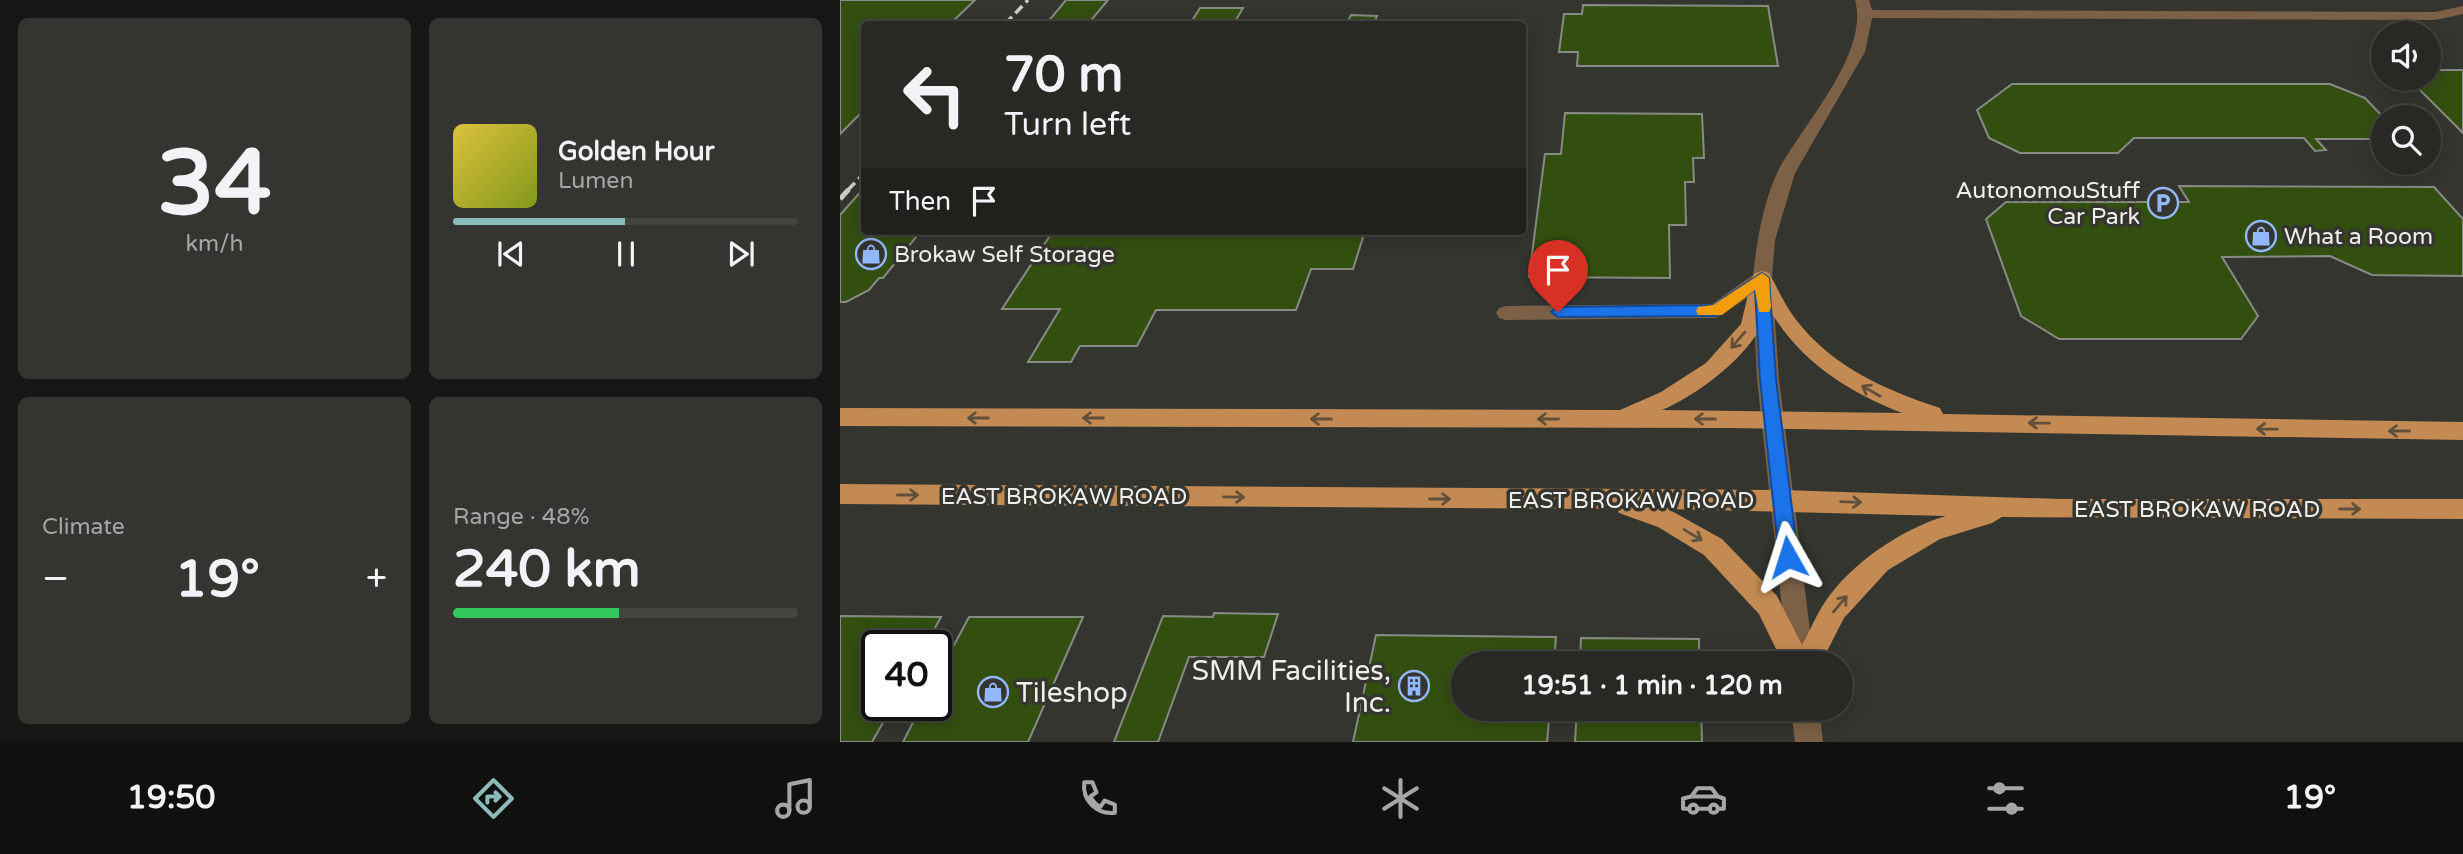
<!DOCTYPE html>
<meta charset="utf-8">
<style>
:root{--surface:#282824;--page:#343431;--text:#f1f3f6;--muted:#a5a6a6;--line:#444441;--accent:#8bbbb9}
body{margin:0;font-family:"Varela Round",sans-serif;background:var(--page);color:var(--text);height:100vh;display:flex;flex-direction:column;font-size:26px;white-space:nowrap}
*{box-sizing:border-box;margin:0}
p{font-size:23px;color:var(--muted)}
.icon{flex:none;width:38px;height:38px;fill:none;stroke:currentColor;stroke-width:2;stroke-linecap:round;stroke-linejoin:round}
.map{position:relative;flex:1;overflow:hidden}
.panel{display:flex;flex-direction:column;gap:18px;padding:18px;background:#161614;width:840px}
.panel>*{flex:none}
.hud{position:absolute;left:21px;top:21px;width:665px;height:214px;border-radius:7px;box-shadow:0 4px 18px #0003,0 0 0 2px var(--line);background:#282824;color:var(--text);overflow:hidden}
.buttons{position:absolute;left:1531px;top:21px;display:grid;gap:14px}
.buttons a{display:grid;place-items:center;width:70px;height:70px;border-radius:50%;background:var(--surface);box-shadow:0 4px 18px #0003,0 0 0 2px var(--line);font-size:35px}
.speed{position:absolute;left:21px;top:630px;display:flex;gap:14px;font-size:35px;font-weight:700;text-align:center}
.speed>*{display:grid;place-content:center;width:91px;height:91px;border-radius:50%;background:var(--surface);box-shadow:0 4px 18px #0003,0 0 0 2px var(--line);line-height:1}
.speed .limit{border:4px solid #111;border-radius:10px;background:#fff;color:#111}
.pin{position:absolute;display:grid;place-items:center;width:60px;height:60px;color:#fff;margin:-72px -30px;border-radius:50% 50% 50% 0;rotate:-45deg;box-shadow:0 0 7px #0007}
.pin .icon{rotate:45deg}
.me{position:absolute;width:77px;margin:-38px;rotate:354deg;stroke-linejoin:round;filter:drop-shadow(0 0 5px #0008)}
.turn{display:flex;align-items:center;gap:24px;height:147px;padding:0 28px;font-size:32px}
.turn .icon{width:91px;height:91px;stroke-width:2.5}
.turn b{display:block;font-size:49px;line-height:60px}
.then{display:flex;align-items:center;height:66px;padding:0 28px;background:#0003;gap:14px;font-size:26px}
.big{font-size:52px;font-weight:700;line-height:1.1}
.panel .card{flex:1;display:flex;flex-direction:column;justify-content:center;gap:10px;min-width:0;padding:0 24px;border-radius:10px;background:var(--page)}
.panel .dial{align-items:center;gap:0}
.dial b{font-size:91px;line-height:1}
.song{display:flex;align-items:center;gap:21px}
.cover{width:84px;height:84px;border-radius:10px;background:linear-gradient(135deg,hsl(50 70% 55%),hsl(70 70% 35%))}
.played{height:7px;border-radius:4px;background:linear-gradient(90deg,var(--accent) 50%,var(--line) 50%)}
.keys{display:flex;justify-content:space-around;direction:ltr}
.heat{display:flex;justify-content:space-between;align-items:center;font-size:38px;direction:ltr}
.charge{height:10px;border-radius:5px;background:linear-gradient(90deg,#34c759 48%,var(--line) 0)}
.panel .tiles{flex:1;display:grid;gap:18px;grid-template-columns:repeat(2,1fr)}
.trip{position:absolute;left:611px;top:651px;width:402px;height:70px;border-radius:35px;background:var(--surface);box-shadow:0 4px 18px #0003,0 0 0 2px var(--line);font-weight:700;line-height:70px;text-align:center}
.dock{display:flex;height:112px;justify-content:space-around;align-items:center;background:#10100e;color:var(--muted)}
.dock .icon{width:49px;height:49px}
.dock .on{color:var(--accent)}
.dock b{font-size:32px;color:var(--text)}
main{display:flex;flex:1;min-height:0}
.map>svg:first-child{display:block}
</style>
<main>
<section class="panel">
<div class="tiles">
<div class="card dial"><b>34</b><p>km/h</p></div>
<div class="card">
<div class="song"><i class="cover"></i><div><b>Golden Hour</b><p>Lumen</p></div></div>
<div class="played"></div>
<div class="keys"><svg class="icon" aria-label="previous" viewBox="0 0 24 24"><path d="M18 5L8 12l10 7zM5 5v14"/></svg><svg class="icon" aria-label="pause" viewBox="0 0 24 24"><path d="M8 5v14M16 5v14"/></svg><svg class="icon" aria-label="next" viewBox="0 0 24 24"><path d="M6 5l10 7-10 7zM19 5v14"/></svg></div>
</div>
<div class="card"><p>Climate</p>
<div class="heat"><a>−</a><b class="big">19°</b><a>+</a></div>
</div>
<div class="card"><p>Range · 48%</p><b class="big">240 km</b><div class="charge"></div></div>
</div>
</section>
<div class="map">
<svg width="1623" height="742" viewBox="0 0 1623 742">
<rect width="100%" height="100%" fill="#353530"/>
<path fill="#334f10" stroke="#878a85" stroke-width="2" d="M0 0H135L110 24H24V110L0 134Z
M226 0H268L248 24H174L207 23Z
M743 5 928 6 938 66H737L738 52H719L724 14H742Z
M360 8H403L394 23H507L511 15 537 16 534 23H539L538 24H350Z
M1589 70H1623V133L1569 79H1589Z
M1172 84H1490L1525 98 1544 118V139H1476L1486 150 1475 151 1464 138H1294L1278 153H1180L1149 138 1137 110Z
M725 113 862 114 864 158H853L854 182H845L846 225H829L830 278 689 277 705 154H721Z
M1339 186 1594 187 1623 219V276L1532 275 1490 256 1382 257 1418 316 1401 339H1219L1181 316 1146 219 1166 202H1349Z
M24 188V231H81L43 278H39L29 290 6 302H0V215Z
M213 231H525L513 269H471L456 310H316L297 346H240L231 362H188L220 309H162Z
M374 613 438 614 424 657H349L318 742H274L323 616 373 617Z
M0 616 101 617 85 646H37V705H53L32 742H0Z
M129 617H243L188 742H63L82 705H96V679Z
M536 635 716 637 714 663H623V709H710L707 742H513Z
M741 638 859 639V663H740Z
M737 709H861L862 742H735Z"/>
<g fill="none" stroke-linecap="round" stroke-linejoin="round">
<path fill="#7d6147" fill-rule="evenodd" d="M1015 0H1029L1032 10 1595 12 1623 6V14L1595 20 1032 18 1025 52 955 173 935 240 932 278 939 379 974 663H948L917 379 913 294 876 318 666 320 659 318 656 313 659 308 666 306 872 304 913 275C917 241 923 202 938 171 962 125 1030 54 1015 0Z
M951 709H979L983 742H955Z"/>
<path fill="#c38b53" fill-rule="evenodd" d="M922 271 929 273C938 289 945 306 957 321 993 367 1045 390 1100 408L1103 414 1623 422V440L889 428 0 426V408L780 410 821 392 866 363 901 324 912 278 915 273ZM926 303C955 358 1005 391 1062 413L822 410C855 396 901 362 919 330 923 322 924 311 926 303Z
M0 484 942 490 1221 499H1623V519L1162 517 1152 523 1100 539 1048 570 1004 618 981 663H943L919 614 864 555 818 527 779 513 777 509 0 504ZM828 509 1106 516C1063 528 1010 564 985 602 976 615 970 631 962 645L937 596 882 539Z"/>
<path stroke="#cccbc8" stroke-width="3.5" stroke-dasharray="10 5" stroke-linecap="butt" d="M165 24 188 0
M8 190 24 173"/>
<path stroke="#cccbc8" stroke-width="5" stroke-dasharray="13 6" stroke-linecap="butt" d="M0 199 10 188"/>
</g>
<defs><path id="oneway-shaft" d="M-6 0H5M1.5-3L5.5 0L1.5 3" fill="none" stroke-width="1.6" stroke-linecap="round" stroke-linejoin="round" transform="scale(1.75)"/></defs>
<g stroke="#604f3a">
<use href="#oneway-shaft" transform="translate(898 340) rotate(131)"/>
<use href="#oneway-shaft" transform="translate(1031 391) rotate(-150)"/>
<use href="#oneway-shaft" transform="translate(138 418) rotate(-180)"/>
<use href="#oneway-shaft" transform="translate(253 418) rotate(-180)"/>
<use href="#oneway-shaft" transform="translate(481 419) rotate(-180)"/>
<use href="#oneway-shaft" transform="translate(708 419) rotate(-180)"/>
<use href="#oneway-shaft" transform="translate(865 419) rotate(180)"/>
<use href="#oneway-shaft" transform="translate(1199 423) rotate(-179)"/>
<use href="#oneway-shaft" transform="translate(1427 429) rotate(-179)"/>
<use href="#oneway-shaft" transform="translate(1559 431) rotate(-180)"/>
<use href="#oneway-shaft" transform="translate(68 495)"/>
<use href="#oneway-shaft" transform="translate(394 497) rotate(1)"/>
<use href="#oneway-shaft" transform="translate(600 499)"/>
<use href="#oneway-shaft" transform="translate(1011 502) rotate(2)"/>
<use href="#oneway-shaft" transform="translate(1510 509)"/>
<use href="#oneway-shaft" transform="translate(853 535) rotate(31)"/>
<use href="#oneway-shaft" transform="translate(1000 604) rotate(-50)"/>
</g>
<path fill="#1a73e8" stroke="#114b97" stroke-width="2" d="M922 273 929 278 936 379 958 557 955 563 948 565 942 563 939 557 920 379 915 290 876 316 718 317 711 312 718 307 873 305Z"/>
<path fill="#f59e0b" d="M922 273 929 278 931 308 929 312H919L915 290 882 315H858L856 311 858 307 873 305Z"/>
<defs>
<g id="parking-ring" transform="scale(1.575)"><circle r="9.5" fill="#353530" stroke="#93b7fd" stroke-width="1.5"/><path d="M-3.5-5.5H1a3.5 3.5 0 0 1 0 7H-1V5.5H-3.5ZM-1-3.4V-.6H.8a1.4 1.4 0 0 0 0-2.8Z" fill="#93b7fd"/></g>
<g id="shop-ring" transform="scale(1.575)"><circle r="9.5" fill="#353530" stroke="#93b7fd" stroke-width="1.5"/><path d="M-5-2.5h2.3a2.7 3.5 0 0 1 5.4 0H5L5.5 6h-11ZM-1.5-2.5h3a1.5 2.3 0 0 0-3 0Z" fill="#93b7fd"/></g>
<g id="building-ring" transform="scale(1.575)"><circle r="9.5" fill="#353530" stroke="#93b7fd" stroke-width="1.5"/><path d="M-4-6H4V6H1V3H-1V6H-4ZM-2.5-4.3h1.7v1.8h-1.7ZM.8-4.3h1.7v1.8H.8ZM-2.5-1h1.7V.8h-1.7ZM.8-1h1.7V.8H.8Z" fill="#93b7fd"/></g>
</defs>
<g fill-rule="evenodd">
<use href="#parking-ring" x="1323" y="203"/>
<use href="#shop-ring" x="1421" y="236"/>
<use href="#shop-ring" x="31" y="254"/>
<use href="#building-ring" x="574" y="686"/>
<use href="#shop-ring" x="153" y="692"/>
</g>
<g text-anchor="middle" stroke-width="7" stroke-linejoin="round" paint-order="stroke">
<g font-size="23" fill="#efeeeb" stroke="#353530" text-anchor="start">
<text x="1300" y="198" text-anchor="end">AutonomouStuff<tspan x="1300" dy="26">Car Park</tspan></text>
<text x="1444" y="244">What a Room</text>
<text x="54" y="262">Brokaw Self Storage</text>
</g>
<g font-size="23" fill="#efeeeb" stroke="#353530">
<text x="224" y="504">EAST BROKAW ROAD</text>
<text x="791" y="508">EAST BROKAW ROAD</text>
<text x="1357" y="517">EAST BROKAW ROAD</text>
</g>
<g font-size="28" fill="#efeeeb" stroke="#353530" text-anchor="end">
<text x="551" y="680">SMM Facilities,<tspan x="551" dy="32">Inc.</tspan></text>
<text x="176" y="702" text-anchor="start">Tileshop</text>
</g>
</g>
</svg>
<div class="buttons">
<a><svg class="icon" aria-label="sound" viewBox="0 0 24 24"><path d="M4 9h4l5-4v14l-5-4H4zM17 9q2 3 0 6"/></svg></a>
<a><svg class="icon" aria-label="search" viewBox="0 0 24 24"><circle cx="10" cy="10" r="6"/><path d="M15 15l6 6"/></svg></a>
</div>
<div class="speed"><div class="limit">40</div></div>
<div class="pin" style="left:718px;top:312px;background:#d93025"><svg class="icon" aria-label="arrive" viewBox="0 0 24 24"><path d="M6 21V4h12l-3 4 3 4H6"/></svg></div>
<svg class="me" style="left:948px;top:557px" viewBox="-20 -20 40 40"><path d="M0-17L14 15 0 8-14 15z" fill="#1a73e8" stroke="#fff" stroke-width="4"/></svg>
<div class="trip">19:51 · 1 min · 120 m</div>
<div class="hud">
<div class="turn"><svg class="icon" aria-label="left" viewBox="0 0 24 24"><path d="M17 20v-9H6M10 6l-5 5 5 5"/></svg><div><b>70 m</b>Turn left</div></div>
<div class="then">Then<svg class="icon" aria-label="arrive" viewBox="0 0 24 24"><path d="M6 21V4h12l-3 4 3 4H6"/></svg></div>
</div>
</div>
</main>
<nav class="dock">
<b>19:50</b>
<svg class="icon on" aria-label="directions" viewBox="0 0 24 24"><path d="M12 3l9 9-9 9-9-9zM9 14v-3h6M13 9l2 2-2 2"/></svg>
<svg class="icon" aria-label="music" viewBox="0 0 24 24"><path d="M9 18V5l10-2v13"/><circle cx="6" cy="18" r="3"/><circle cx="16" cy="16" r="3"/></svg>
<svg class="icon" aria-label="phone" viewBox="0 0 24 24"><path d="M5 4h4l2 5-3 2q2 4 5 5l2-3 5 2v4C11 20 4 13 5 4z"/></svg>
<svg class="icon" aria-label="climate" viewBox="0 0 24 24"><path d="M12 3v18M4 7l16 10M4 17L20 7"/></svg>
<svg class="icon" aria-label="car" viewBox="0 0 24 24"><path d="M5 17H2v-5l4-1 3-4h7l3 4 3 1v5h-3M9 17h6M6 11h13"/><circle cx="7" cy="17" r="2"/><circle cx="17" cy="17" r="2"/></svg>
<svg class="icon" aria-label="filters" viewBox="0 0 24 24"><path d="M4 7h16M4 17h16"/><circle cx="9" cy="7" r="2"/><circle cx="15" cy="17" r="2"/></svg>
<b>19°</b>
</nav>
